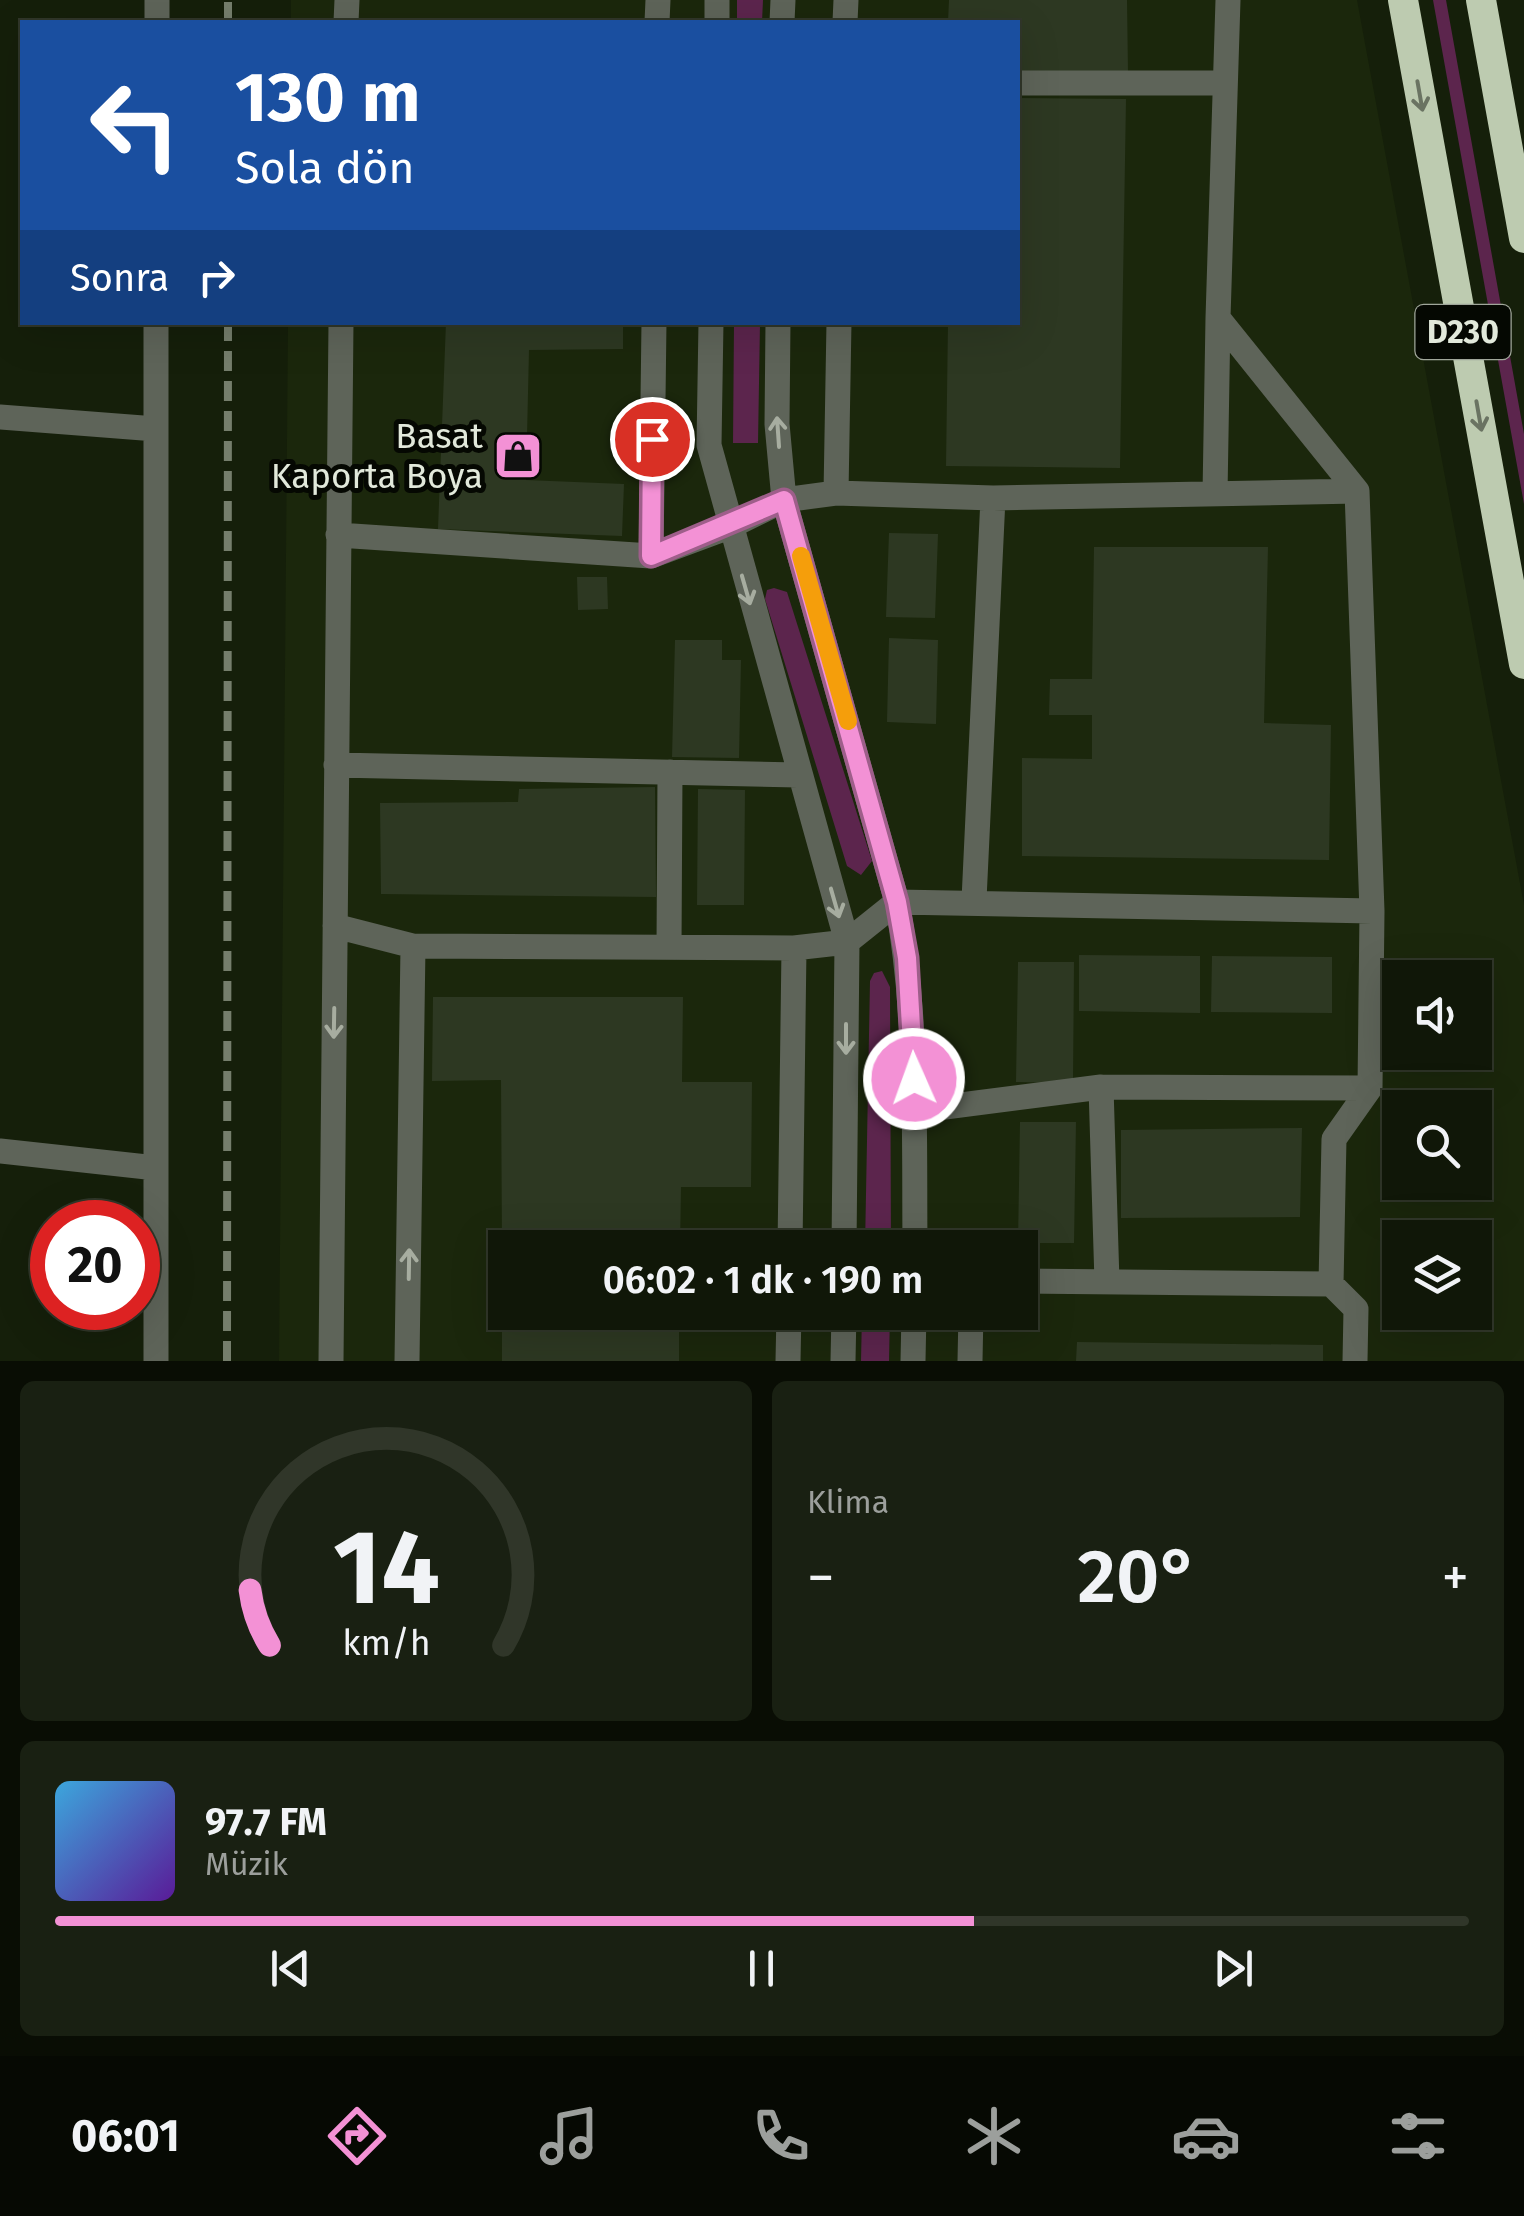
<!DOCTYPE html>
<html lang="tr">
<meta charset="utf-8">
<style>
:root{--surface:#101708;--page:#192012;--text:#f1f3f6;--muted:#9c9f9c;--line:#303629;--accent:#f391d5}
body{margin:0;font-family:"Fira Sans",sans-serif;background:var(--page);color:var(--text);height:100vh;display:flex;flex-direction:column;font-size:38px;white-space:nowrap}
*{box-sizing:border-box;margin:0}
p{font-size:32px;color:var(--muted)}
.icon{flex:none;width:55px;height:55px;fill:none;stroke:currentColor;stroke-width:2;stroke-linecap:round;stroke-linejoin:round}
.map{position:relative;height:1361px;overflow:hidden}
.side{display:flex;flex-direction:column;gap:20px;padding:20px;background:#090d04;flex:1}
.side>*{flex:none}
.top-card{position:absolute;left:20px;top:20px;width:1000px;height:305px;border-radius:0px;box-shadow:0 10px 40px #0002,0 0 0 2px var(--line);background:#1a4fa0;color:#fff;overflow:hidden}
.fabs{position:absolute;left:1382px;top:960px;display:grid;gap:20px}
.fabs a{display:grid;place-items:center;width:110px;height:110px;border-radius:0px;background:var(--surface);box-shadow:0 10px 40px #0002,0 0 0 2px var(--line);font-size:50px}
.speed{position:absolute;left:30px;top:1200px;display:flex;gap:20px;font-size:50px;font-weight:700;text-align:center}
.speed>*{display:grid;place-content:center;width:130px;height:130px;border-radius:50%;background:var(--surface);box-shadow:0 10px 40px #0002,0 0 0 2px var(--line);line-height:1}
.speed .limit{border:15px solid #d22;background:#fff;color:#111}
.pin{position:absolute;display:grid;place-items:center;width:85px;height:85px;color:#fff;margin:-42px;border:5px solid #fff;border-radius:50%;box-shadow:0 2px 10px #0007}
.me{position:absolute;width:110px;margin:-55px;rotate:358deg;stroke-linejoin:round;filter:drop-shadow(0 0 8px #0008)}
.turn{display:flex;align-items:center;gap:35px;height:210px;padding:0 50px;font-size:45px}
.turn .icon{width:130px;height:130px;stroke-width:2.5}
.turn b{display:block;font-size:70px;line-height:85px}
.then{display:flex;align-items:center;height:95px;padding:0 50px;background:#0003;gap:20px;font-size:38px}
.big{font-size:75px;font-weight:600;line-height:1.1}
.side .card{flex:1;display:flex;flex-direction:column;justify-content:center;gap:15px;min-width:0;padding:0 35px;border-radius:15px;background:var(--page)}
.side .dial{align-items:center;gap:0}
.dial svg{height:260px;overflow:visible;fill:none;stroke:var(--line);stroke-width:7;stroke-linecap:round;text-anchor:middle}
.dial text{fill:var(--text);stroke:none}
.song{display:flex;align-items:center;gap:30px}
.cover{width:120px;height:120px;border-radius:15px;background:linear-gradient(135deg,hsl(200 70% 55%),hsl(270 70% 35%))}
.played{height:10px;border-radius:5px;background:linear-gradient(90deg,var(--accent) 65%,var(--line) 65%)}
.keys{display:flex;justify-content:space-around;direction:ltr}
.heat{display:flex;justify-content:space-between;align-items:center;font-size:55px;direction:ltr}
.side .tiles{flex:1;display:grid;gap:20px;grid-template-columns:1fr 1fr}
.card:last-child{grid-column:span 2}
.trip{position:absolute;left:488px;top:1230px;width:550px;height:100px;border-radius:0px;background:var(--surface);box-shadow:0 10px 40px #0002,0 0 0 2px var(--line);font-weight:600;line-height:100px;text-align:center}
.menu{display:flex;height:160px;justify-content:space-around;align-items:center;background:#060903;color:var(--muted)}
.menu .icon{width:70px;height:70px}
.menu .active{color:var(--accent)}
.menu b{font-size:45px;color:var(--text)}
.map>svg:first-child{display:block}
</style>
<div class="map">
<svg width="1524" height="1361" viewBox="0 0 1524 1361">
<rect width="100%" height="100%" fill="#151f0a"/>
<path fill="#1b270c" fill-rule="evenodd" d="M291 0H1357L1524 905V1361H279L288 323 1018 322V22H291ZM1400 978H1475V1052H1400ZM1400 1108H1475V1182H1400ZM1400 1238H1475V1312H1400ZM505 1248H1020V1312H505Z"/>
<path fill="#5c254d" d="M737 0H763L762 22H737Z
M1433 0H1446L1524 434V504Z
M734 323H760L758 443H733Z
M774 588 787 592 872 861 861 875 847 866 765 599 767 590Z
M882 971 890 987 891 1247H865L870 981 874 973Z
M862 1313H890L889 1361H861Z"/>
<path fill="#2d3822" d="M949 0H1127L1128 72 1018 73V22H948Z
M1018 98 1126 99 1120 468 946 466 948 322H1018Z
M446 322H623V349L529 350 526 480 624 484 622 536 438 529Z
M889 533 938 534 935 618 886 617Z
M1094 547H1268L1264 723 1331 725 1329 860 1022 856V758L1092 759V715H1049L1050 679H1092Z
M577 577H607L608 609 578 610Z
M889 638 938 640 936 724 887 722Z
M675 640H722V660H741L739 758 672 757Z
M655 787 656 897 381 894 380 803 518 802 519 789Z
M698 789 745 790 744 905H697Z
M1079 955 1200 956V1013L1079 1011Z
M1212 956 1332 957V1013L1211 1012Z
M1018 962H1074L1073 1083 1016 1082Z
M433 997H683L682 1082H752L751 1187H681L680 1248H502L501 1080 432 1081Z
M1020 1122H1076L1074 1243H1018Z
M1302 1128 1300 1217 1121 1218V1130Z
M502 1312H679V1361H502Z
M1077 1342 1323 1345V1361H1076Z"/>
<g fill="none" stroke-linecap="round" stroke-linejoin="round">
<path stroke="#5e6459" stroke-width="25" d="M1228 0 1218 318 1357 491 1372 911 1370 1088 1334 1139 1331 1284 1356 1309 1355 1361
M157 22V0
M346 22 347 0
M657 22 658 0
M717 22V0
M782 22 783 0
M845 22 846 0
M1018 83H1225
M711 322 709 445 847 942 844 1248
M778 322 777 424 784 500 897 902C918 1016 914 1132 915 1248
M0 417 156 429
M836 493 839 322
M1215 494 1218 318
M338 535 651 556 729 527 784 500 836 493 993 498 1357 491
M651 556 654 322
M336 765 798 775
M974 900 993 498
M335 926 413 946 794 948 847 942 897 902 1372 911
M669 947 670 772
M1101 1087 1107 1282
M914 1111 1101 1087 1370 1088
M0 1151 156 1168
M790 1248 794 948
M1020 1281 1331 1284
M156 1361V322
M331 1361 341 322
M407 1361 413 946
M788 1361 789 1312
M843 1361 844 1312
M913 1361 914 1312
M970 1361 971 1312"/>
<path stroke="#bdcbb0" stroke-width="30" d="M1403 0 1524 664
M1481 0 1524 238"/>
<path stroke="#757e6c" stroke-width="8" stroke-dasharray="20 10" stroke-linecap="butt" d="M228 22V0
M227 1361 228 322"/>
</g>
<defs><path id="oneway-shaft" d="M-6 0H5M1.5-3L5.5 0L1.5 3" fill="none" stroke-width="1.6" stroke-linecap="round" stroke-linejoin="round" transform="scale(2.5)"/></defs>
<g stroke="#6a7362">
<use href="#oneway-shaft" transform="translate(1420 96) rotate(80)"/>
<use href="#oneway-shaft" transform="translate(1479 416) rotate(80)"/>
</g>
<g stroke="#a7ada0">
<use href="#oneway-shaft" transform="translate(778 432) rotate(-94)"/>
<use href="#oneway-shaft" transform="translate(746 590) rotate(74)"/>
<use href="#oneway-shaft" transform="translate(835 903) rotate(74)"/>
<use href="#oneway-shaft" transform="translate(334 1023) rotate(91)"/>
<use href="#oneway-shaft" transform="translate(846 1039) rotate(90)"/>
<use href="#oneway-shaft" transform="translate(409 1264) rotate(-89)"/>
</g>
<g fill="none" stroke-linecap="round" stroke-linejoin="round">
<g stroke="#9e5e8a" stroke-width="25">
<path id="route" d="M652 439 651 556 784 500 897 902 907 958 914 1079"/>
</g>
<use href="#route" stroke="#f391d5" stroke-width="18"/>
<path stroke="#f59e0b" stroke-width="18" d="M801 556 848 721"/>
</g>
<defs>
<g id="shop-square" transform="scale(2.5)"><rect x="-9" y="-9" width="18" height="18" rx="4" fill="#f391d5" stroke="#050802"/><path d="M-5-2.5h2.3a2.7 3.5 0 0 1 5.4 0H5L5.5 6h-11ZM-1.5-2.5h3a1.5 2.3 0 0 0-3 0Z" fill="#111"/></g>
</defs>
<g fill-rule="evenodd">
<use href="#shop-square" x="518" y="456"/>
</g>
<g text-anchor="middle" stroke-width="10" stroke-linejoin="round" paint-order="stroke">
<rect fill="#050802" stroke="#a0a69a" stroke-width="2.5" x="1415.5" y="305" width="95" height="54" rx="8"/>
<g font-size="32" font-weight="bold" fill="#e2e9db">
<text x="1463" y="343">D230</text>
</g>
<g font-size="35" fill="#e2e9db" stroke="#050802" text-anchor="end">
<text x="483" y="448">Basat<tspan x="483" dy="40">Kaporta Boya</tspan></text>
</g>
</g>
</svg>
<div class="fabs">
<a><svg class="icon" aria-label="sound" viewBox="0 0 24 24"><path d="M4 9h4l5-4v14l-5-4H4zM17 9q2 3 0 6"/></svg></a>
<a><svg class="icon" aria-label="search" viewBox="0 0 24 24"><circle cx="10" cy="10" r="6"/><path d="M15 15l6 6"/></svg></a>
<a><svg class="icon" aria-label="layers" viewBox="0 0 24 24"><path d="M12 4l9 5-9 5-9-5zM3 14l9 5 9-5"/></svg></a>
</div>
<div class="speed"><div class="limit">20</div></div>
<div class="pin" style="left:652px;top:439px;background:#d93025"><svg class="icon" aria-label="arrive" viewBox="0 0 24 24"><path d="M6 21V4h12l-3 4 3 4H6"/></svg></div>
<svg class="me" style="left:914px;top:1079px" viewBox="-20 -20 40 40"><circle r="17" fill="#f391d5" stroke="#fff" stroke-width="3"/><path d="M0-11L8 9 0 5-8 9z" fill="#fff"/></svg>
<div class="trip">06:02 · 1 dk · 190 m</div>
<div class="top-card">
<div class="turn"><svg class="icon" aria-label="left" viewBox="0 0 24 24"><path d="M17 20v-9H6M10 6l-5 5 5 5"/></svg><div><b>130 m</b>Sola dön</div></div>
<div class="then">Sonra<svg class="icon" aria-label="right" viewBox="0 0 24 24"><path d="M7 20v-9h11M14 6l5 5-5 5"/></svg></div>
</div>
</div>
<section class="side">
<div class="tiles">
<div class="card dial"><svg viewBox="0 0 100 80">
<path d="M14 69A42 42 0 1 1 86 69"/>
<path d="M14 69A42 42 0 0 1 8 52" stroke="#f391d5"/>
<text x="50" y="56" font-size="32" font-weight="700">14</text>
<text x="50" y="72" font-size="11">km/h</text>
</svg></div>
<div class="card"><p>Klima</p>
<div class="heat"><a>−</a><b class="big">20°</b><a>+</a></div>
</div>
<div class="card">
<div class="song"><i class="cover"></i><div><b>97.7 FM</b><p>Müzik</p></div></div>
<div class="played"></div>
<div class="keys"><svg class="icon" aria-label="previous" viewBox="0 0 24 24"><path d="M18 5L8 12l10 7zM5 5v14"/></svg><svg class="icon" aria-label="pause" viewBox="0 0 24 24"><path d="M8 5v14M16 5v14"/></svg><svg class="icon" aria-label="next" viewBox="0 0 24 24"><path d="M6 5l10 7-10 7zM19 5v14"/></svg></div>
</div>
</div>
</section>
<nav class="menu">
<b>06:01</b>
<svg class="icon active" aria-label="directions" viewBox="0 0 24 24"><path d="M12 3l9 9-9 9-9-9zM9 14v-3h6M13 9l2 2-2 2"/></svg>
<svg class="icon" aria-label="music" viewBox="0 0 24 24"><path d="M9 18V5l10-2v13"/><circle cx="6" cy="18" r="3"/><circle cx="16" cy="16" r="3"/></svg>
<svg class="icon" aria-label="phone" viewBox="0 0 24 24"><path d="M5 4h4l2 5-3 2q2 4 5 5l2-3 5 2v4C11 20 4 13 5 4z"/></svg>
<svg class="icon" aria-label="climate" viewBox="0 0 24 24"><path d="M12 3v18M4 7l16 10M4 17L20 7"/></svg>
<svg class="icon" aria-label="car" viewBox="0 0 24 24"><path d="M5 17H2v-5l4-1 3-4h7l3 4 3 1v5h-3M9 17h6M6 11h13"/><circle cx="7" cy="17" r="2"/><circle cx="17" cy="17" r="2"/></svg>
<svg class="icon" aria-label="filters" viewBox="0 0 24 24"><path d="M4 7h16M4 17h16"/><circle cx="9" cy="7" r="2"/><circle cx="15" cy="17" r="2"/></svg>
</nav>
